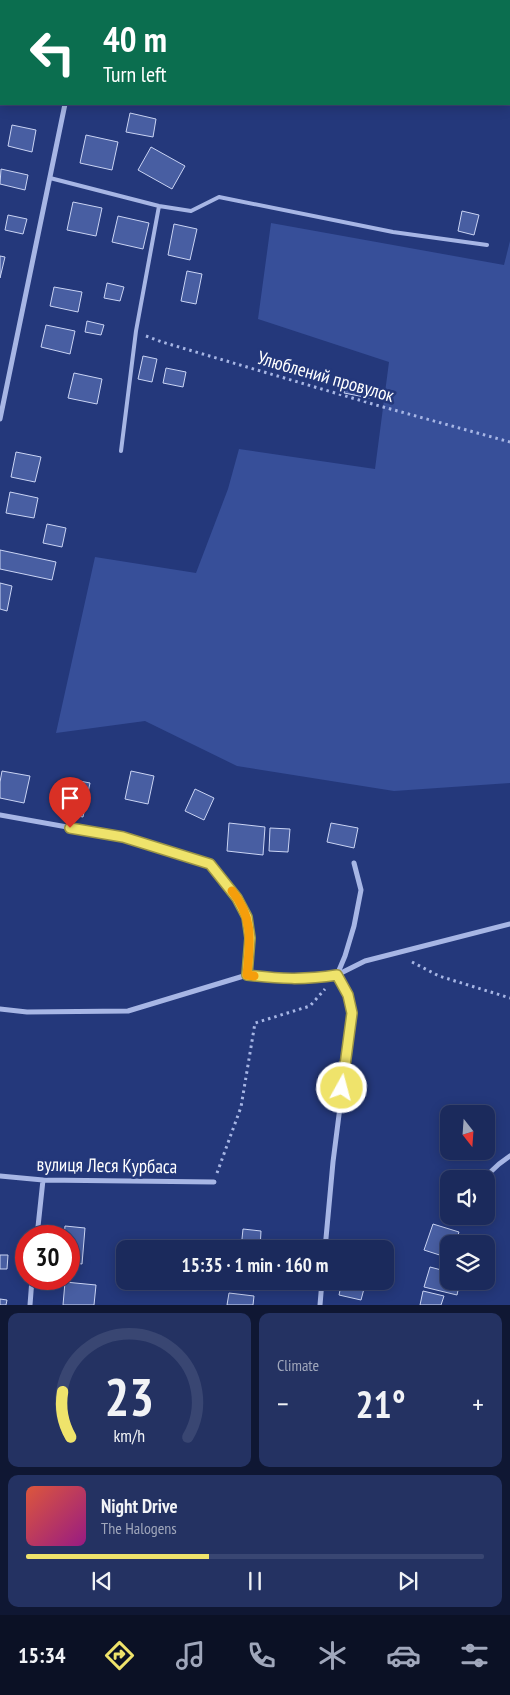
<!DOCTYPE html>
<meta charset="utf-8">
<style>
:root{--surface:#1b2a5c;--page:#243262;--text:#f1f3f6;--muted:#a0a7bb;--line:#394672;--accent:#efe36b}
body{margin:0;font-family:"PT Sans Narrow",sans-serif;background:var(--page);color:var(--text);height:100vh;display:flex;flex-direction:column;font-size:19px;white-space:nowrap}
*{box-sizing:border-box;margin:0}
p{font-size:16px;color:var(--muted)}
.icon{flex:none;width:28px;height:28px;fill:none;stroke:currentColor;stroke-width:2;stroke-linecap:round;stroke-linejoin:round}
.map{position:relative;height:1305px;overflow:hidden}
.panel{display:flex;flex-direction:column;gap:8px;padding:8px;background:#0f1733;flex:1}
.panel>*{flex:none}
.hud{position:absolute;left:0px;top:0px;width:510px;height:105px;box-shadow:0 2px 12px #0003,0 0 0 1px var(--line);background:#0b6e4f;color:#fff;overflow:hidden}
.needle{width:32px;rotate:163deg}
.tools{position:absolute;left:440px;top:1105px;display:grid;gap:10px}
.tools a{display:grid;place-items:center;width:55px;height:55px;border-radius:10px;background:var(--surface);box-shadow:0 2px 12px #0003,0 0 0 1px var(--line);font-size:25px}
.speed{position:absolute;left:15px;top:1225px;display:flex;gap:10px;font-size:25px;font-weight:700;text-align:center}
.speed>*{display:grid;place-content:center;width:65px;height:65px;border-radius:50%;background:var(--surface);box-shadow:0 2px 12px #0003,0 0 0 1px var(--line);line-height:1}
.speed .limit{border:8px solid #d22;background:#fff;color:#111}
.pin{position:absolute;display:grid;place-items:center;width:42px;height:42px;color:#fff;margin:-51px -21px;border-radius:50% 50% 50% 0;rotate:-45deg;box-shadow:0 0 5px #0007}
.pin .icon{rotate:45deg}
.me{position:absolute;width:55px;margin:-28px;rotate:7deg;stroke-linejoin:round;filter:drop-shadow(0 0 4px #0008)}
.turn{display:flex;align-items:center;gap:18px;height:105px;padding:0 20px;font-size:22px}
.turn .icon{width:65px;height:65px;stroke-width:2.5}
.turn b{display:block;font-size:35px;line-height:42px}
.big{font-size:38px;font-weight:700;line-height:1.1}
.panel .widget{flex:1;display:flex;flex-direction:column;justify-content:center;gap:8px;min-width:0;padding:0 18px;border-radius:10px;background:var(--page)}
.panel .dial{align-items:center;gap:0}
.dial svg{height:130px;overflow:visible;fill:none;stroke:var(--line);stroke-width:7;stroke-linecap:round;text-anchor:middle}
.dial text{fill:var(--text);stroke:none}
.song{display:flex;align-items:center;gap:15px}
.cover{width:60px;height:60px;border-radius:8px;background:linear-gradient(135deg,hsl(10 70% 55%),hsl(310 70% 35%))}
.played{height:5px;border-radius:2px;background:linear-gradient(90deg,var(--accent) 40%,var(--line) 40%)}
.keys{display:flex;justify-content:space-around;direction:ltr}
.heat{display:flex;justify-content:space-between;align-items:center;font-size:28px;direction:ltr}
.panel .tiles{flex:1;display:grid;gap:8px;grid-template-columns:1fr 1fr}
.widget:last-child{grid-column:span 2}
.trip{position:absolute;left:116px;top:1240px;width:278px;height:50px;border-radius:10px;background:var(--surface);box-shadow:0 2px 12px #0003,0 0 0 1px var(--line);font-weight:700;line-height:50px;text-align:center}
.dock{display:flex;height:80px;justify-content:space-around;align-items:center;background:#0b1125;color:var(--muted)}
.dock .icon{width:35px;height:35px}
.dock .selected{color:var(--accent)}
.dock b{font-size:22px;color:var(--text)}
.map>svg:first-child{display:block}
</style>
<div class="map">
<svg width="510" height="1305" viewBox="0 0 510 1305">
<rect width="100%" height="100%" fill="#24387b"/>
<path fill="#374f99" d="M271 223 504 265 510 241V783L394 791 237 766 145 721 56 733 95 557 196 573 228 489 239 449 375 469 389 362 258 319Z"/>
<path fill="#485ea2" stroke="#cad4f4" d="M39 0H61V1H39Z
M184 0H211L210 1H184Z
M130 113 156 119 153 137 126 132Z
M12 125 36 130 32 152 8 146Z
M86 135 118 142 112 170 80 163Z
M151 147 185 166 172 189 138 170Z
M1 169 28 175 25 190 0 184Z
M73 202 102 208 96 236 67 230Z
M462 211 479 215 474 235 458 231Z
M8 215 27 219 23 234 5 230Z
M118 216 149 223 143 249 112 242Z
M174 224 197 229 190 260 168 255Z
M0 256 5 257 0 278Z
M187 271 202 274 196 304 181 301Z
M107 283 124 287 120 301 104 298Z
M54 287 82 292 78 312 50 306Z
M87 321 104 325 101 335 85 332Z
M46 325 75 331 70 354 41 347Z
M143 356 157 359 152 382 138 379Z
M166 368 186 372 183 387 163 383Z
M74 373 102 379 97 404 68 398Z
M347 380 373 386 370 398 344 393Z
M16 452 41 457 35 482 11 477Z
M10 492 38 498 34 518 6 513Z
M47 524 66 528 62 547 43 543Z
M0 550 56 562 52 580 0 569Z
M0 583 12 586 7 611 0 609Z
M2 771 30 776 24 803 0 798V782Z
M131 771 154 776 148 804 125 799Z
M69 779 90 783 83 817 61 813Z
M195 789 214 798 204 820 185 811Z
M229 823 265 827 263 855 227 851Z
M331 823 358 828 354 848 327 842Z
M270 828 290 829 288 852 269 851Z
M433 1224 459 1232 455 1244H449V1258L424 1250Z
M65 1226 85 1228 82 1264 69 1262V1236H64Z
M243 1229 261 1231 260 1249H241Z
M146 1244 170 1246 169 1249H145Z
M0 1255H8L7 1269H0Z
M430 1267 449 1272V1281H460L457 1295 424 1287Z
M342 1281H366L361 1300 339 1295Z
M65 1282 96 1285 94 1305H63Z
M423 1291 444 1296 441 1305H420Z
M229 1293 254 1296 253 1305H227Z
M0 1299 7 1300 6 1305H0Z"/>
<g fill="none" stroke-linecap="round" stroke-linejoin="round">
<path stroke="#a7b6e5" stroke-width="3" stroke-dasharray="2.5 4" stroke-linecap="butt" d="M146 336 162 342 376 405 510 442
M412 962 439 976 510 998
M217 1173 241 1107 255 1023 310 1006 325 989"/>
<path stroke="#a7b6e5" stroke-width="4" d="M255 1V0
M50 178 159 206 191 211 219 197 393 232 487 245
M121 451 136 331 159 206"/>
<path stroke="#a7b6e5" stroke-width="5" d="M86 1V0
M0 419 65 104
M0 815 123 837 210 864 237 898 247 917 250 938 247 975
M0 1009 27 1012 128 1011 247 975 278 979H312L337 975 365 961 510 924
M0 1176 43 1180 214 1182
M483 1179 499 1164 510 1156
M37 1236 43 1180
M325 1249 333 1162 352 1013 348 995 337 975 345 956 354 926 361 890 354 863
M30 1305 32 1279
M320 1305 322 1281"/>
</g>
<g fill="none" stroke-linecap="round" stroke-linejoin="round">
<g stroke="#9b9446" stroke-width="12">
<path id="route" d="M70 828 123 837 210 864 237 898 247 917 250 938 247 975C280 979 304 980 337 975L348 995 352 1013 342 1088"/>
</g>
<use href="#route" stroke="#efe36b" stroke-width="9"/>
<path stroke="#f59e0b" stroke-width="9" d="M232 891C254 918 250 942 247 975L254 976"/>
</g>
<g text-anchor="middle" stroke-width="5" stroke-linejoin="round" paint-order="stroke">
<g font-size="19" fill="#fff" stroke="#24387b">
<text transform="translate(326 376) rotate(16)" y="7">Улюблений провулок</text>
<text transform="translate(107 1165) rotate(1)" y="7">вулиця Леся Курбаса</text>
</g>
</g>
</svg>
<div class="tools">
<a><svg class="needle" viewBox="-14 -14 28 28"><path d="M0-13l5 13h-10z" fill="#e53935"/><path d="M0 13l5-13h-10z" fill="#a0a7bb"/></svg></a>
<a><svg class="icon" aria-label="sound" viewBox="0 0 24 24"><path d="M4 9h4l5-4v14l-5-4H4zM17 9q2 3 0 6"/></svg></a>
<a><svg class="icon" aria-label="layers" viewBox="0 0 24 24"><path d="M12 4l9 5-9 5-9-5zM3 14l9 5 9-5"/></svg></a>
</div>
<div class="speed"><div class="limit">30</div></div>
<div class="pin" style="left:70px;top:828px;background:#d93025"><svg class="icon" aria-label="arrive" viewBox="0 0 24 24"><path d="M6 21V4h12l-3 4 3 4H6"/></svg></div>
<svg class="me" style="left:342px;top:1088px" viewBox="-20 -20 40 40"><circle r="17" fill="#efe36b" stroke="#fff" stroke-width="3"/><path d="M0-11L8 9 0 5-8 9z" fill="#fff"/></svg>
<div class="trip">15:35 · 1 min · 160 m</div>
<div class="hud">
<div class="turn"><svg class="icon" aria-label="left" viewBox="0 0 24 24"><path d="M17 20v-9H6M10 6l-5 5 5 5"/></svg><div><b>40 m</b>Turn left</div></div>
</div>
</div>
<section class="panel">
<div class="tiles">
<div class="widget dial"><svg viewBox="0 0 100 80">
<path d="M14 69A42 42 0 1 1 86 69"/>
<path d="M14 69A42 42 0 0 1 9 41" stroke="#efe36b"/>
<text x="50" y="56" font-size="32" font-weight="700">23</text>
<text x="50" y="72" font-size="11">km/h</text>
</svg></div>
<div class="widget"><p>Climate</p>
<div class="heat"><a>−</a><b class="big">21°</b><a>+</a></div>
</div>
<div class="widget">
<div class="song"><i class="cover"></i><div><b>Night Drive</b><p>The Halogens</p></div></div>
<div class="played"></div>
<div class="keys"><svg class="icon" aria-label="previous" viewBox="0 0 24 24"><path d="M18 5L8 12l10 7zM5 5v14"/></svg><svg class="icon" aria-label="pause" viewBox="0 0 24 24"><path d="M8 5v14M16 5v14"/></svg><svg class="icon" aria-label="next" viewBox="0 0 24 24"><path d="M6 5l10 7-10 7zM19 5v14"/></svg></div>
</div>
</div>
</section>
<nav class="dock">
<b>15:34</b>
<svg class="icon selected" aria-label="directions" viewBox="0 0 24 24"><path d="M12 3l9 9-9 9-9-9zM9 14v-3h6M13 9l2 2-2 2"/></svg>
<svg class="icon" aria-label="music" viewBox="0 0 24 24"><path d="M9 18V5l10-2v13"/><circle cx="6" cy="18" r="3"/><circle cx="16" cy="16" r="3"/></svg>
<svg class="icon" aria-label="phone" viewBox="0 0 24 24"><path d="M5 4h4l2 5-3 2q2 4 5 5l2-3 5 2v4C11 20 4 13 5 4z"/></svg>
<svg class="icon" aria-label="climate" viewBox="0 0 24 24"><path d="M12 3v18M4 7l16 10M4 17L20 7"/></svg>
<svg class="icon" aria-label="car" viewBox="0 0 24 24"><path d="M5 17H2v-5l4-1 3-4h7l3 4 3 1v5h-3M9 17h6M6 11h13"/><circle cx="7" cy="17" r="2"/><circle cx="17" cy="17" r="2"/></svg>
<svg class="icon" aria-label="filters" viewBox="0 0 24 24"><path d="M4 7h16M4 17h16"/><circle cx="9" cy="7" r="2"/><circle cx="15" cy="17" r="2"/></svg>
</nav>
